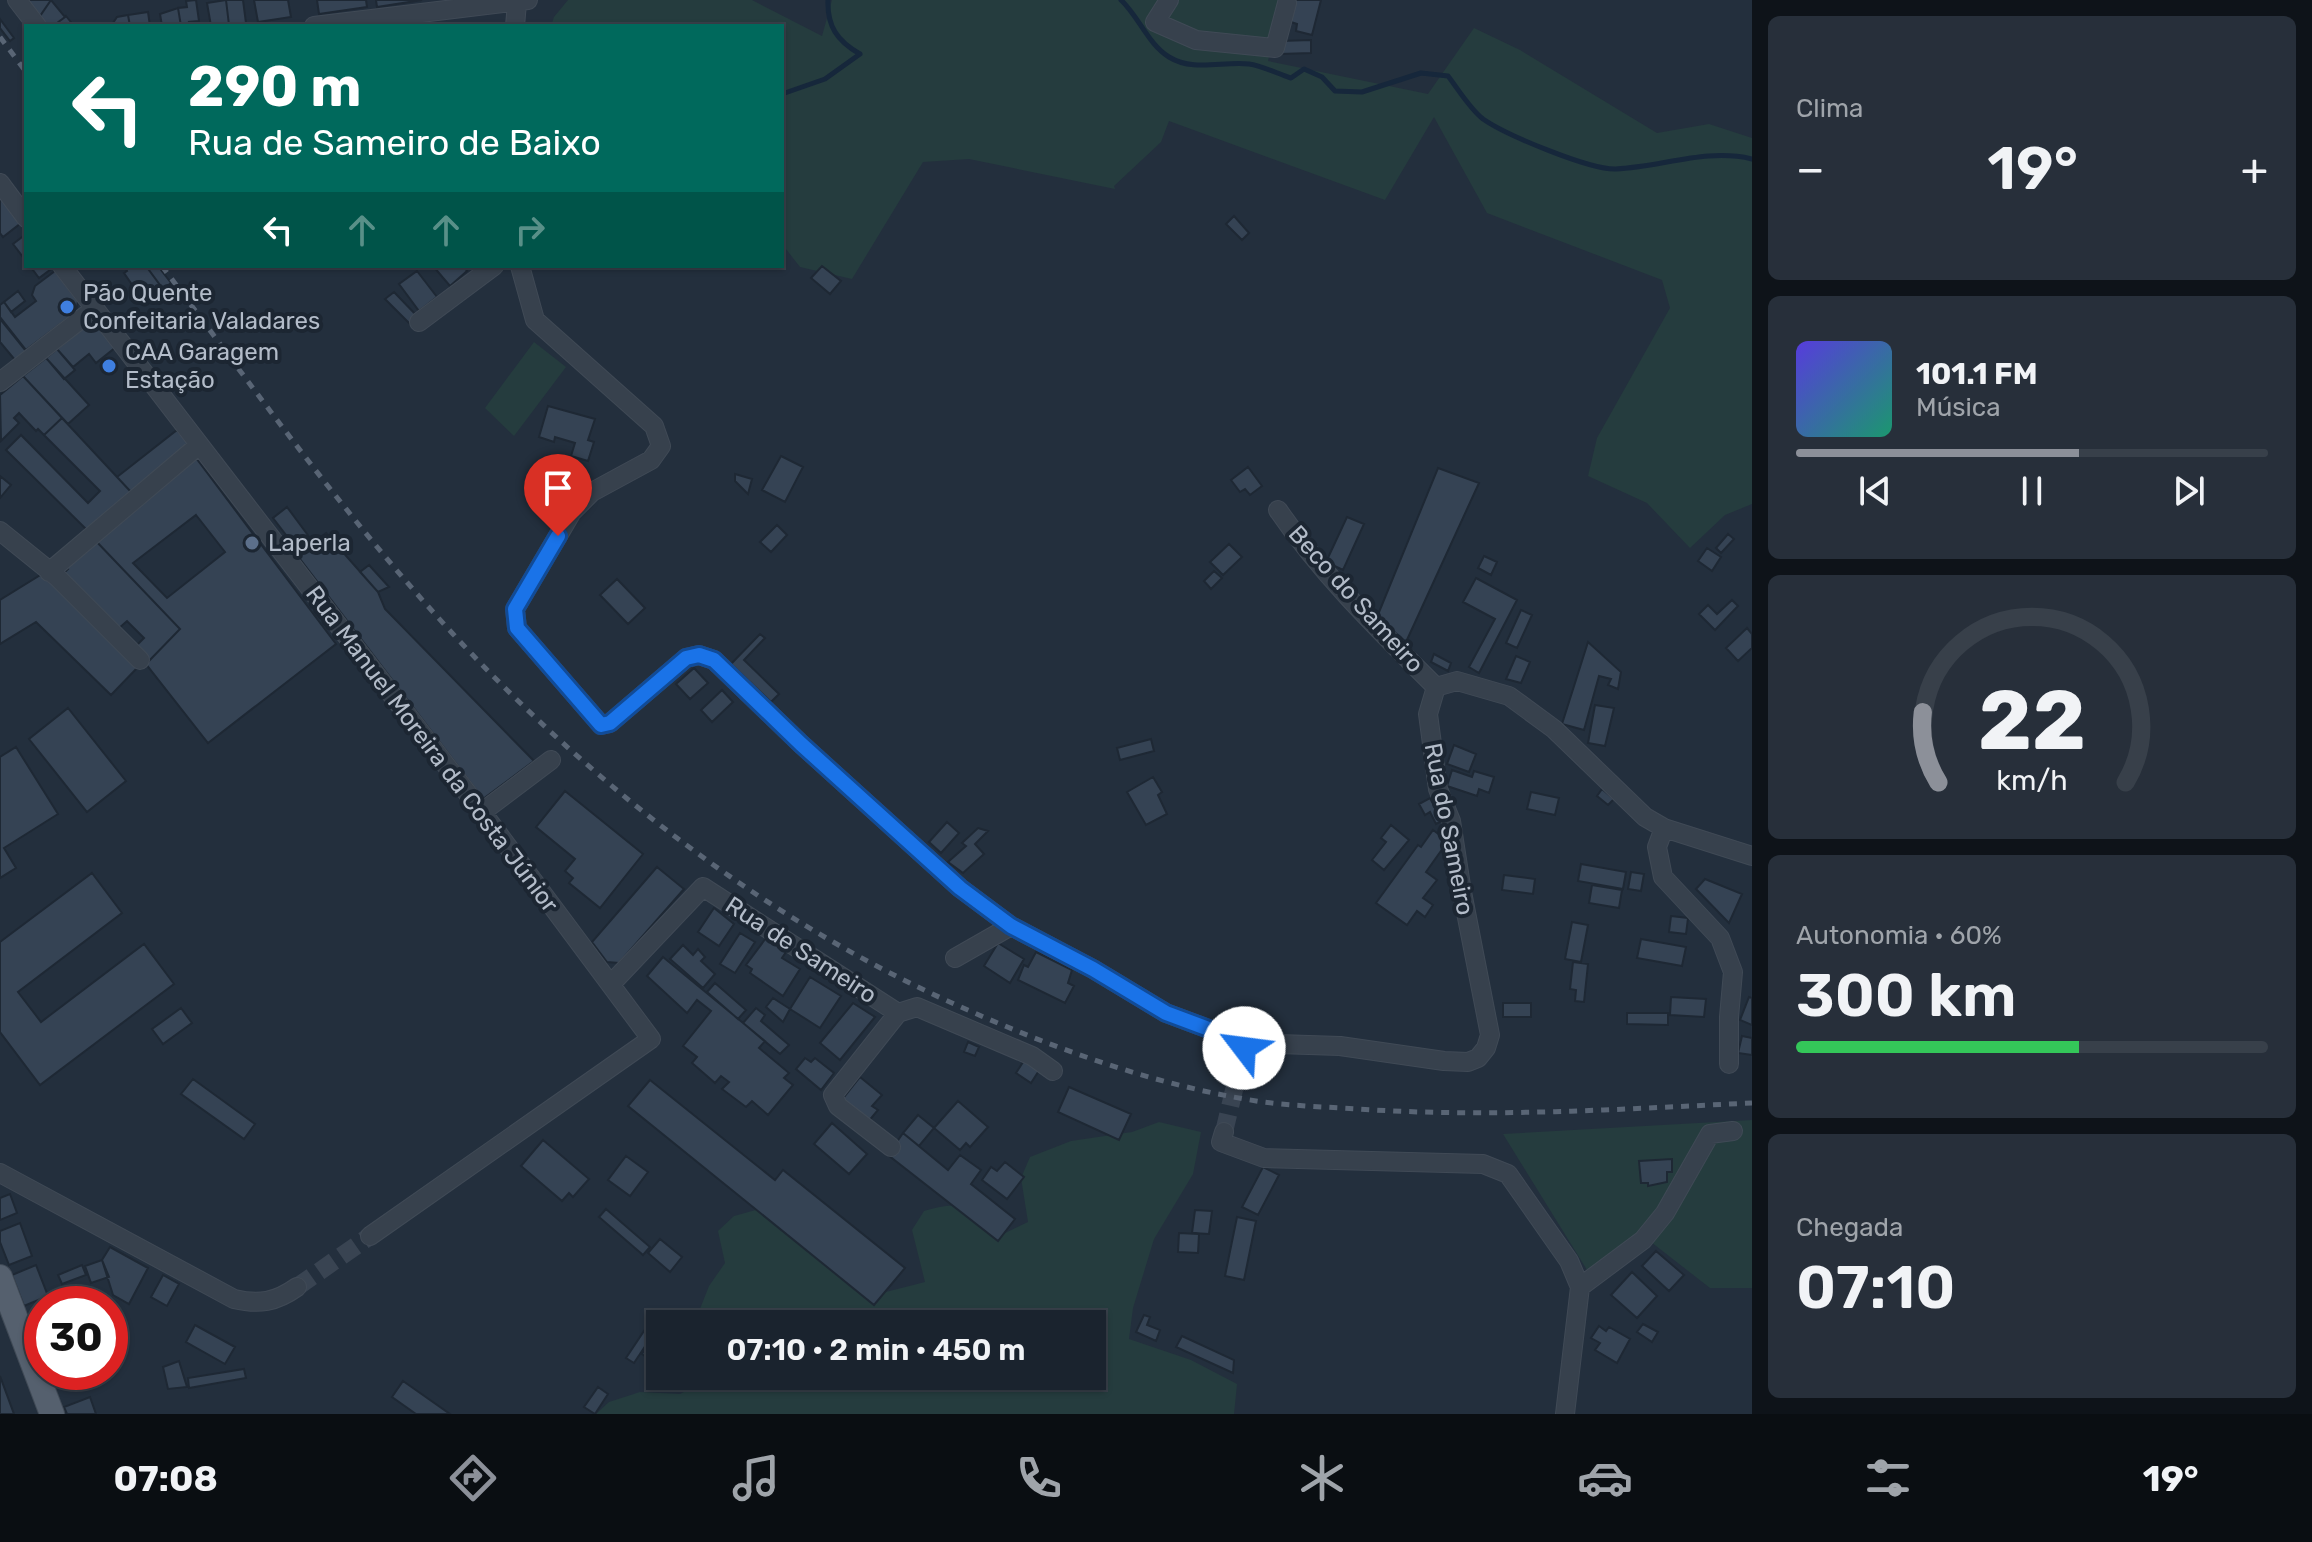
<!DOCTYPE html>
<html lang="pt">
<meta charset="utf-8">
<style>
:root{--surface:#1a232e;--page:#272f3a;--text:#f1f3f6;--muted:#9fa4aa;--line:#38404a;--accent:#8c9099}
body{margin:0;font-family:Rubik,sans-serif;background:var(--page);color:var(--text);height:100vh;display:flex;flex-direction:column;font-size:30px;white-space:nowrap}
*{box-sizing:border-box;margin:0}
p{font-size:26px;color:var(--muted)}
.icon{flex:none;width:44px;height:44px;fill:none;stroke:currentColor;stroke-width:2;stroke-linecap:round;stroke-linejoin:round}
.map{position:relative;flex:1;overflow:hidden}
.side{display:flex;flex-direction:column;gap:16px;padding:16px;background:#0e1319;width:560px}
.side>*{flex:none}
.hud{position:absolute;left:24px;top:24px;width:760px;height:244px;border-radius:0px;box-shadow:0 2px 6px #0004,0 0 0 2px var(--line);background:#00695c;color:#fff;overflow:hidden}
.speed{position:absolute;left:24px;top:1286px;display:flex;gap:16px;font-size:40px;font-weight:700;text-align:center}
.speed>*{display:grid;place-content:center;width:104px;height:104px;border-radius:50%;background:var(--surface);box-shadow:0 2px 6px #0004,0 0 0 2px var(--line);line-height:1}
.speed .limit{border:12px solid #d22;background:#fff;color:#111}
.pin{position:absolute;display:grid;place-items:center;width:68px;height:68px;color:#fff;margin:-82px -34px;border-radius:50% 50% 50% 0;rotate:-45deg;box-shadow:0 0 8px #0007}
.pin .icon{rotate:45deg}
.me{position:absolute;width:88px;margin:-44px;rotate:300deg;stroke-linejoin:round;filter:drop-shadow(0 0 6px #0008)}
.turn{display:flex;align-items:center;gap:28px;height:168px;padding:0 32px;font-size:36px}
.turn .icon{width:104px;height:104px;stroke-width:2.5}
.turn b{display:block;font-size:56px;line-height:68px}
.lanes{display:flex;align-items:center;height:76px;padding:0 32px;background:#0003;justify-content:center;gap:40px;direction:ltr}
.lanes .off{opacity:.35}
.big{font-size:60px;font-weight:600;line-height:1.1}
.side .tile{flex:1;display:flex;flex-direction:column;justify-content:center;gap:12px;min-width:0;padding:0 28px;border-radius:12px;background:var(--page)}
.side .dial{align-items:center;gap:0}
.dial svg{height:208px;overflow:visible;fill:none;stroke:var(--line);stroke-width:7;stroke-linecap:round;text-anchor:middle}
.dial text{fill:var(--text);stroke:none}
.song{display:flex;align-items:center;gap:24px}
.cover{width:96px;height:96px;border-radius:12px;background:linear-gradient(135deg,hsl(250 70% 55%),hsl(160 70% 35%))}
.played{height:8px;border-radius:4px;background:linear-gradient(90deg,var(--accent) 60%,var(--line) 60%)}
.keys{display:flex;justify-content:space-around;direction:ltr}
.heat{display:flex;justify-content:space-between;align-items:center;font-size:44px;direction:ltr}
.charge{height:12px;border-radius:6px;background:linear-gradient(90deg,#34c759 60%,var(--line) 0)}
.trip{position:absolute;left:646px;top:1310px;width:460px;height:80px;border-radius:0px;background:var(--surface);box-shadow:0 2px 6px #0004,0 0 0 2px var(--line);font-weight:600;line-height:80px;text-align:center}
.menu{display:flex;height:128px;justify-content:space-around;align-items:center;background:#0a0e12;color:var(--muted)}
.menu .icon{width:56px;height:56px}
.menu .current{color:var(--accent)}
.menu b{font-size:36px;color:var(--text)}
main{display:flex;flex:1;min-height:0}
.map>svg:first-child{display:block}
</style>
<main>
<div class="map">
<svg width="1752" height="1414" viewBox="0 0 1752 1414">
<rect width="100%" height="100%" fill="#232f3d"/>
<path fill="#253c3e" d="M568 0H752L822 36 832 0H1281L1268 61 1428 94 1474 28 1520 50 1657 133 1709 124 1752 138V504L1725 515 1690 548 1647 503 1588 476 1597 438 1670 308 1662 280 1487 213 1434 117 1385 200 1169 121 1161 142 1114 186 1115 189 969 159 923 162 852 279 800 267 782 244V26H551L554 17Z
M534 342 566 367 514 436 485 408Z
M1752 1120V1288H1710L1642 1235 1592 1278 1503 1134Z
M1159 1122 1201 1132 1193 1174 1154 1239 1133 1308 1129 1339 1191 1360 1237 1384 1234 1414H596L609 1402 640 1392 680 1394 715 1376H1092V1324H694L709 1286 725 1263 718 1231 734 1216 763 1208 874 1295 925 1282 912 1230 924 1211C967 1198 968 1210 1001 1235L1028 1222 1021 1178 1030 1157 1071 1141 1132 1132Z"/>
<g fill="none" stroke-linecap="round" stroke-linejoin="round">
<path stroke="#16273b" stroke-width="5" d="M1121 0C1139 17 1148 44 1169 57 1193 72 1223 61 1249 64 1263 66 1278 74 1291 78L1304 69 1322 77 1335 91 1362 92 1421 73 1448 76C1458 89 1470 109 1483 119 1506 135 1590 170 1616 169 1662 167 1706 148 1752 159
M782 94 825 79 860 54C837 41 827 26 828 0"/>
</g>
<path fill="#354354" stroke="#1e2834" stroke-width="2" fill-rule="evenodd" d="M24 0H51L38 19Z
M51 0 65 17 53 26H44L38 19Z
M196 0 199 21 189 22 190 26H181L178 8 187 7 186 1Z
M226 0 229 25 211 26 207 3Z
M226 0H243L246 23 229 25Z
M254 0H288L291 17 258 22Z
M317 0H366L367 7 319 14Z
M376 0H422L377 7Z
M1294 0H1321L1312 35 1296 31 1297 24 1288 21Z
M178 8 181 26H162L160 14Z
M148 12 150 26H130L128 15Z
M128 15 130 26H111L117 17Z
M66 16 74 26H53L65 17Z
M0 19 14 38 10 41 0 28Z
M1311 40V53L1280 54V41Z
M0 195 21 223 3 237 0 233Z
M1234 216 1249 233 1242 240 1226 224Z
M26 234V261L13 244Z
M30 266H53L54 267 39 278Z
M124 266H146L163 289 149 300 139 286 135 289 124 273 127 271Z
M146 266H158L171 283 163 289Z
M433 266H463L467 271 450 286Z
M822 266 841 281 830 294 811 278Z
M55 271 78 301 76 312 26 350 0 317V305L4 302 15 317 36 301 32 295 35 286Z
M417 271 437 297 419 311 399 284Z
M18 291 25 301 11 312 4 302Z
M394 292 418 317 410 324 385 299Z
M0 319 26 351 15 360 0 342Z
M89 323 93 328 97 324 116 347 96 363 89 354 73 367 57 349Z
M57 349 75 370 64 379 46 358Z
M46 358 89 405 68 424 23 376Z
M23 376 62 418 44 435 38 429 36 431 19 413 14 418 19 423 1 441 0 395Z
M548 406 595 419 588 440 594 442 588 461 571 456 575 443 555 437 554 442 539 437Z
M62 418 131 492 87 530 6 450 21 435 88 503 100 491 44 435Z
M177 430 189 444 131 492 117 477Z
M781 456 803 467 785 502 762 490Z
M196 458 336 644 208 743 146 664 180 629 95 540ZM196 515 225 552 167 598 133 563Z
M1248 467 1262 486 1250 495 1245 489 1240 492 1231 480Z
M1438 468 1479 483 1406 642 1377 617Z
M735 474 752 479 748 494 735 481Z
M0 476 11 485 0 498Z
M287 507 310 538 296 548 273 518Z
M1347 517 1364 524 1343 570 1326 562Z
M777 525 787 535 771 552 760 542Z
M326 533 378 592 385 609 534 761 483 799 297 555Z
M1728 534 1734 539 1721 553 1716 548Z
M95 540 180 629 146 664 136 646 144 638 127 621 118 629 64 573 68 569 65 565Z
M1229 544 1242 557 1223 575 1210 562Z
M1707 548 1721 557 1712 571 1698 561Z
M1484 556 1497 562 1491 575 1478 568Z
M369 565 389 587 378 592 360 572Z
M1214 571 1222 578 1211 589 1204 581Z
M42 574 139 666 111 695 36 622 0 644V600Z
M1476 578 1517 600 1479 673 1469 667 1495 619 1463 602Z
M617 579 645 608 628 624 600 595Z
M1732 600 1738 606 1715 630 1699 614 1708 605 1717 614Z
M1521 610 1532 615 1517 648 1506 643Z
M1747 628 1752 634V648L1738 661 1726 648Z
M760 634 765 638 744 660 779 694 771 702 731 664Z
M1588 642 1621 672 1618 689 1608 685 1611 679 1599 676 1584 730 1562 724Z
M1434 654 1451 663 1448 671 1431 662Z
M1516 656 1530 662 1521 683 1506 679Z
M694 668 708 683 690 699 676 684Z
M722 690 733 702 712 722 701 710Z
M1595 705 1614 708 1605 746 1588 743Z
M68 708 126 781 87 812 29 739Z
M1151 739 1154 751 1120 760 1117 748Z
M1454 745 1476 754 1469 772 1447 764Z
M16 747 58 814 4 848 16 868 0 878V757Z
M1452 770 1472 777 1474 771 1494 777 1489 793 1479 789 1477 796 1447 786Z
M1153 777 1162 792 1158 795 1167 814 1146 825 1127 792Z
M1602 789 1614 799 1608 805 1597 796Z
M565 791 643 854 600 908 569 883 573 878 565 871 575 859 536 827Z
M1531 792 1559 798 1555 815 1527 809Z
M1430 798 1442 821 1436 824 1430 812 1425 815 1419 804Z
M947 822 959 833 941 853 929 842Z
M1391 825 1409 840 1384 870 1372 860 1386 842 1381 838Z
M978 828 988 831 975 844 984 854 963 873 948 862 966 846 962 843Z
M1433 830 1448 841 1426 872 1437 880 1423 898 1433 905 1425 917 1417 911 1407 925 1376 903 1418 845 1421 847Z
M1581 864 1626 872 1623 889 1578 881Z
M657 867 684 889 619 963 607 962 592 942Z
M1631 872 1644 874 1641 891 1628 889Z
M92 873 122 913 18 992 41 1022 144 944 174 984 40 1085 0 1032V942Z
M1504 875 1535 879 1533 894 1502 890Z
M1705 879 1742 894 1729 923 1696 889Z
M1592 885 1622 890 1619 908 1589 903Z
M714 908 734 924 719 946 698 932Z
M1671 916 1688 918 1686 934 1669 932Z
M1572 922 1588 925 1581 962 1565 959Z
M740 933 755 942 735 973 720 964Z
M766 938 786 952 782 958 800 969 783 996 750 973 752 969 746 965Z
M1641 939 1686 947 1682 966 1637 958Z
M998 943 1024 959 1010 983 984 966Z
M683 945 693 955 698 949 705 957 701 961 715 974 703 988 670 959Z
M1036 952 1072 970 1068 983 1074 986 1065 1003 1018 980 1024 965 1028 967Z
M663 957 765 1041 759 1048 789 1073 784 1078 793 1085 768 1115 752 1101 746 1107 722 1089 729 1082 721 1076 715 1083 692 1063 697 1057 683 1046 711 1011 697 1000 687 1013 647 976Z
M1573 962 1588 964 1584 1002 1575 1001 1576 990 1570 989Z
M810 977 841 996 820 1028 790 1009Z
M715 983 746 1010 738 1019 707 992Z
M1671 997 1706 999 1704 1017 1670 1015Z
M1749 997 1752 998V1025L1740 1020Z
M773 998 790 1009 783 1022 766 1007Z
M853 1003 875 1017 840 1060 820 1043Z
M1503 1003H1531V1017H1503Z
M181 1008 192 1023 163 1044 152 1029Z
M756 1008 765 1015 761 1021 789 1045 780 1054 743 1023Z
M1627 1013H1668V1025L1627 1024Z
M1742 1036 1752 1038V1055L1738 1053Z
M968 1042 979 1047 975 1056 964 1052Z
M805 1058 811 1062 815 1058 834 1073 821 1090 796 1069Z
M1025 1059 1040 1069 1031 1083 1016 1073Z
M860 1077 882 1095 872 1106 878 1110 868 1122 841 1101Z
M193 1079 255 1124 244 1139 181 1094Z
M650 1080 775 1180 783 1170 905 1268 874 1305 628 1106Z
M1069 1087 1131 1114 1119 1140 1058 1112Z
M958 1101 988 1127 970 1147 966 1143 960 1150 934 1128Z
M918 1115 934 1128 919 1146 903 1133Z
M832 1123 867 1154 849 1174 814 1144Z
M903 1133 948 1170 960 1155 981 1170 971 1184 1015 1219 998 1241 888 1155Z
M543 1140 589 1179 573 1197 569 1193 562 1201 521 1166Z
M626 1156 648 1172 630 1196 608 1180Z
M1672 1159V1172H1667V1182L1648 1186V1183H1641L1639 1161Z
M1005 1162 1024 1177 1007 1199 982 1180 991 1167 997 1171Z
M1263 1167 1279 1175 1258 1215 1242 1207Z
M10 1194 17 1213 0 1220V1198Z
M606 1209 650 1247 643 1255 599 1217Z
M1195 1210 1212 1211 1209 1234 1192 1233Z
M1237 1217 1256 1221 1244 1280 1225 1276Z
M20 1223 32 1256 9 1265 0 1242V1231Z
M1179 1233 1199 1234 1198 1253 1178 1252Z
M660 1239 682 1257 670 1272 648 1253Z
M110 1247 148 1268 129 1304 113 1295 102 1260Z
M1656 1251 1684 1275 1669 1291 1642 1266Z
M102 1260 109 1277 91 1283 85 1266Z
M36 1265 48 1296 24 1306 12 1275Z
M82 1265 86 1275 62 1284 58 1275Z
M1632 1272 1657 1296 1637 1318 1611 1295Z
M163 1275 179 1284 167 1306 151 1297Z
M42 1309V1343L38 1345 27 1314Z
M1144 1315 1150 1317 1147 1325 1160 1330 1156 1341 1136 1332Z
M650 1322 660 1329V1346L650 1339 634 1363 626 1358Z
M1643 1324 1658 1332 1652 1342 1637 1332Z
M195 1325 235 1347 225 1364 186 1342Z
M1599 1326 1606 1331 1609 1327 1630 1339 1617 1363 1595 1350 1600 1343 1591 1338Z
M1182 1336 1234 1360 1233 1373 1176 1347Z
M650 1341 660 1346 652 1361 642 1354Z
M179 1361 187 1387 168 1389 163 1367Z
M244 1369 246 1378 189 1388 188 1378Z
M0 1376 14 1414H0Z
M403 1381 450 1414H416L392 1397Z
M598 1387 608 1394 595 1414 584 1407Z
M90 1397 96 1414H67L64 1407Z"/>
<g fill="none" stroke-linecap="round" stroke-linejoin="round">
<path stroke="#394452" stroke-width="18" stroke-dasharray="18 9" stroke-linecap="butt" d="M1224 1132 1244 1048
M297 1287 370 1236"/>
<g stroke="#404a56" stroke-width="20">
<path id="minor" d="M17 0 37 26
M1169 0 1155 22 1196 40 1275 48 1287 3
M314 26 528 0
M515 26 517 3
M0 183 26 218
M62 266 482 812 651 1039 370 1236
M520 266 535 320 654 426 661 446 651 460 592 492 572 512 515 609 517 628 601 725 610 723 686 658 699 655 714 660 801 744 960 888 1011 926 1093 969 1166 1013 1246 1043 1340 1046 1444 1061 1468 1062 1478 1058 1486 1048 1490 1035 1462 892 1451 821 1438 789 1428 714 1436 687
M419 322 494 266
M0 382 94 309
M1278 510C1323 576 1380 631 1436 687
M0 531 57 577 140 660
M49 572 199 445
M1436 687 1457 681 1509 696 1554 729 1645 817 1664 828 1752 856
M482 812 551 760
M1664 828 1657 847 1663 877 1720 938 1733 972 1729 1017V1064
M955 958 1011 926
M611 984 703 887 898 1013 833 1095 838 1106 891 1147
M898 1013 917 1007 1032 1056 1053 1071
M1224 1132 1221 1142 1264 1158 1483 1164 1508 1174 1569 1261 1580 1287
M0 1173 234 1299C259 1305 276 1302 297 1287
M1565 1414 1580 1287 1643 1240 1665 1213 1710 1134 1733 1131"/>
</g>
<g stroke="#404a56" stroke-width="26">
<path id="major" d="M0 1277 52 1414"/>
</g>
<use href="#minor" stroke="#37414d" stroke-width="18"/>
<use href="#major" stroke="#55606e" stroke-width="24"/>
<path stroke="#596575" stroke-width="5" stroke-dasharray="8 8" stroke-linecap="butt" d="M0 37 26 72
M162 266C269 409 374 557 501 684 637 820 793 934 970 1011 1063 1052 1162 1087 1263 1102 1294 1106 1327 1107 1359 1109 1490 1118 1621 1109 1752 1103"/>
</g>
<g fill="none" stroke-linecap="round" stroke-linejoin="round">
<g stroke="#114b97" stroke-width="20">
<path id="route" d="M558 536 515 609 517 628 601 725 610 723 686 658 699 655 714 660 801 744 960 888 1011 926 1093 969 1166 1013 1246 1043 1244 1048"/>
</g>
<use href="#route" stroke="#1a73e8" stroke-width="14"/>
</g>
<g fill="#3f7fe0" stroke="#1c2632" stroke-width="3">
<circle cx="67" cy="307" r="8"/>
<circle cx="109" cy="366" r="8"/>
</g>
<circle fill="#5c6f8a" stroke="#1c2632" stroke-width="3" cx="252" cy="543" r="8"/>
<g text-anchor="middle" stroke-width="8" stroke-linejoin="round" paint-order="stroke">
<g font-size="24" fill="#b3bcc9" stroke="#1c2632" text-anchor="start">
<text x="83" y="301">Pão Quente<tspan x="83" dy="28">Confeitaria Valadares</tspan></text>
<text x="125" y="360">CAA Garagem<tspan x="125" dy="28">Estação</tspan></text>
<text x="268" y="551">Laperla</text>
</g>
<g font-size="24" fill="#b3bcc9" stroke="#1c2632">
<text transform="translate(1356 599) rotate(48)" y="8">Beco do Sameiro</text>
<text transform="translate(432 749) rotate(53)" y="8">Rua Manuel Moreira da Costa Júnior</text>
<text transform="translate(1449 829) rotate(79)" y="8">Rua do Sameiro</text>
<text transform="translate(801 950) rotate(33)" y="8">Rua de Sameiro</text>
</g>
</g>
</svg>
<div class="speed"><div class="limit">30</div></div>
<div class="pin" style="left:558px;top:536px;background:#d93025"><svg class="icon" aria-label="arrive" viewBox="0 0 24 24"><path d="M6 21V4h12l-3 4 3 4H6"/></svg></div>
<svg class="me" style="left:1244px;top:1048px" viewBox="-20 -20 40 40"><circle r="19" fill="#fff"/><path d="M0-13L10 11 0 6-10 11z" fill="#1a73e8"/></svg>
<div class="trip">07:10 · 2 min · 450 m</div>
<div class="hud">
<div class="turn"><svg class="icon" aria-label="left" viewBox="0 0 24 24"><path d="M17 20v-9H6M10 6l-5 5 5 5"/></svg><div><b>290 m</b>Rua de Sameiro de Baixo</div></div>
<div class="lanes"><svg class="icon" aria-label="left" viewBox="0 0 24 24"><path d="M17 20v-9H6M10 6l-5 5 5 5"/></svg><svg class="icon off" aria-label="ahead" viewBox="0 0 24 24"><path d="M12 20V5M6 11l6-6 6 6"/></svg><svg class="icon off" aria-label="ahead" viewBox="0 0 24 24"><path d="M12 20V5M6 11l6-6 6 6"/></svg><svg class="icon off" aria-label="right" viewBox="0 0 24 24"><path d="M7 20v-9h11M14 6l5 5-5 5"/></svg></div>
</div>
</div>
<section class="side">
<div class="tile"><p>Clima</p>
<div class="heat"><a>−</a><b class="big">19°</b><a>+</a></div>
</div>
<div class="tile">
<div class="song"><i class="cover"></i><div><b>101.1 FM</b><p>Música</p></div></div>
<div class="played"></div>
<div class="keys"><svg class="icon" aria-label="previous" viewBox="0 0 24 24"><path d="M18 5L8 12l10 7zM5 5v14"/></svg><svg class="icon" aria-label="pause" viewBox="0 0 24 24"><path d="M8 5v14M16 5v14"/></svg><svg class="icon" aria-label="next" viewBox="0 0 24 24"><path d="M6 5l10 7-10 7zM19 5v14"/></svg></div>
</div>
<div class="tile dial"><svg viewBox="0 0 100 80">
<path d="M14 69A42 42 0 1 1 86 69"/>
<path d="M14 69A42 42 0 0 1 8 42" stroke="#8c9099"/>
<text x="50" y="56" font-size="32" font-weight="700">22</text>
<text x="50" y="72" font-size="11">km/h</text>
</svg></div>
<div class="tile"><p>Autonomia · 60%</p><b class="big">300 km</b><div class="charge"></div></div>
<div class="tile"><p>Chegada</p><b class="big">07:10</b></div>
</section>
</main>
<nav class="menu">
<b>07:08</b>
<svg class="icon current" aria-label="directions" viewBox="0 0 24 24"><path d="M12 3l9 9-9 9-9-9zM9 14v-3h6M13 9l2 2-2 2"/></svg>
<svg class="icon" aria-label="music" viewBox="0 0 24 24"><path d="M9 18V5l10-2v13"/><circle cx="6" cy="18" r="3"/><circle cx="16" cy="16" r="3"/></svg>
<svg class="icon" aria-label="phone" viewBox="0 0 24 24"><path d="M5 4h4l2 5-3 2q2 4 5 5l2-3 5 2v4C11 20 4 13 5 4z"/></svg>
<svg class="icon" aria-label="climate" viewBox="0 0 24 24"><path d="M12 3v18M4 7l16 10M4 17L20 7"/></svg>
<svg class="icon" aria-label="car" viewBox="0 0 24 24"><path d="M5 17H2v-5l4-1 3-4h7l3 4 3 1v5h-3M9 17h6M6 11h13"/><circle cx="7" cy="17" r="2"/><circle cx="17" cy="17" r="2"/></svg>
<svg class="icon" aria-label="filters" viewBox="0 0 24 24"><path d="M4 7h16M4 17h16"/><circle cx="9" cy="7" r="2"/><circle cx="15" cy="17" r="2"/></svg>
<b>19°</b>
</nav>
